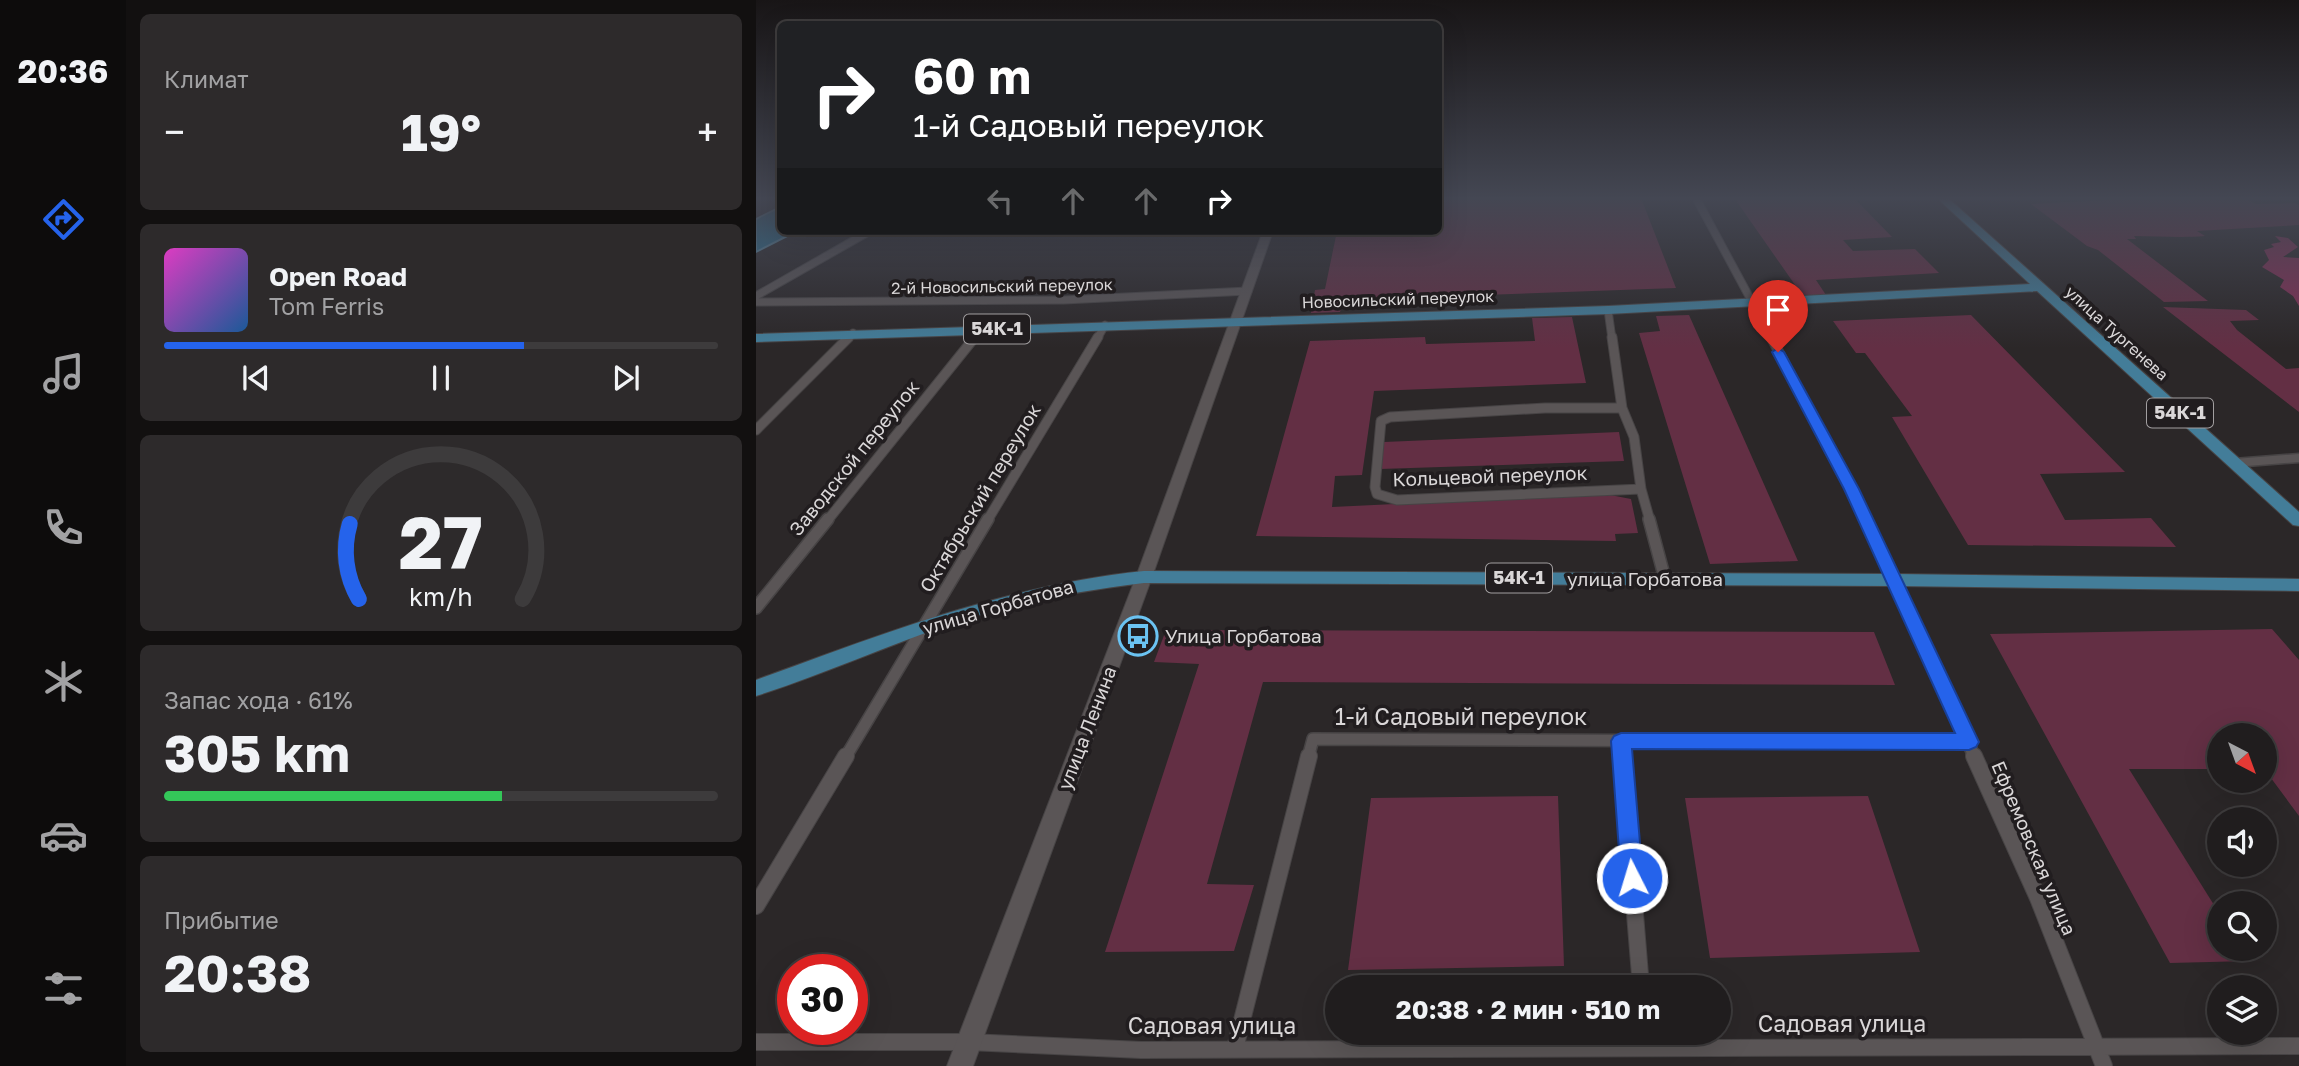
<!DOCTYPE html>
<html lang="ru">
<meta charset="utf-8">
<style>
:root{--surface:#201d1e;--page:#2d2a2b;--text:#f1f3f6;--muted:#a2a2a4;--line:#3d3b3c;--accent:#2563eb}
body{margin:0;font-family:"Golos Text",sans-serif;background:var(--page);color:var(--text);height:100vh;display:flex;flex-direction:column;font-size:26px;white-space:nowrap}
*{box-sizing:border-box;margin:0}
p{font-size:23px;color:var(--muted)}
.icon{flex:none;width:38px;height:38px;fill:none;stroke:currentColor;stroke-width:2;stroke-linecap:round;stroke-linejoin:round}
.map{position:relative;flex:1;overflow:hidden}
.panel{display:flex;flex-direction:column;gap:14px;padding:14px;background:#121010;width:630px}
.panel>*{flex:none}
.top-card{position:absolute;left:21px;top:21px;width:665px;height:214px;border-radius:10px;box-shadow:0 7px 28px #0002,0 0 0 2px var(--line);background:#202124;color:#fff;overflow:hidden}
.needle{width:46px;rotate:139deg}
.tools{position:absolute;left:1451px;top:723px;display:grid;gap:14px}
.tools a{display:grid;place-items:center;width:70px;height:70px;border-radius:50%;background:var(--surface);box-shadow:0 7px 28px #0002,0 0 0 2px var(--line);font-size:35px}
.speed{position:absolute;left:21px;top:954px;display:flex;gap:14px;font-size:35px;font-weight:700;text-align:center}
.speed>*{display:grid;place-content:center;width:91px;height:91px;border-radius:50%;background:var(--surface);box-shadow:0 7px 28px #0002,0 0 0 2px var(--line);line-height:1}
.speed .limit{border:10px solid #d22;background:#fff;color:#111}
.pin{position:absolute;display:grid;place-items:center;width:60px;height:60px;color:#fff;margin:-72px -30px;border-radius:50% 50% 50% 0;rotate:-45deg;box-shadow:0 0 7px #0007}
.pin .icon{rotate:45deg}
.me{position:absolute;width:77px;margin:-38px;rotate:355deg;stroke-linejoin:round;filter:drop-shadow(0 0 5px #0008)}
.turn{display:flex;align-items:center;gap:24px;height:147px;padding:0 21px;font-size:32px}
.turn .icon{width:91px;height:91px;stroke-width:2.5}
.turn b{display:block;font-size:49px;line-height:60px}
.lanes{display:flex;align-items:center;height:66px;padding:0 21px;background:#0003;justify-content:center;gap:35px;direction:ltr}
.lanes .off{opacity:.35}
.big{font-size:52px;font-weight:700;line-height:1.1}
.panel .card{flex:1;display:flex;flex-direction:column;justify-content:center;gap:10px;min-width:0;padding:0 24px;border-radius:10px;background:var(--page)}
.panel .dial{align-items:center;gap:0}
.dial svg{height:182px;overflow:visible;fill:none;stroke:var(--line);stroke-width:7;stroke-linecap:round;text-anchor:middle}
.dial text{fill:var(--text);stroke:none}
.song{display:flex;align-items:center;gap:21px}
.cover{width:84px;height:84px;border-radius:10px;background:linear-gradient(135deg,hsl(310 70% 55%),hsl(210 70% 35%))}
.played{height:7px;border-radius:4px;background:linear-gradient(90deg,var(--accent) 65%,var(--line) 65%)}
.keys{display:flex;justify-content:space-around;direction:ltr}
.heat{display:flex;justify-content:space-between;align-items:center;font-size:38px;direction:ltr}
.charge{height:10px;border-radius:5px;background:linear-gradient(90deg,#34c759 61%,var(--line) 0)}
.trip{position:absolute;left:569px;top:975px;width:406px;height:70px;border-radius:35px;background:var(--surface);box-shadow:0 7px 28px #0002,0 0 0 2px var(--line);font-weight:700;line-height:70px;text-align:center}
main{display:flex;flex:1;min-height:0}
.dock{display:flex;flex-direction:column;width:126px;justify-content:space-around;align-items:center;background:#0d0c0c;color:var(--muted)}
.dock .icon{width:49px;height:49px}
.dock .on{color:var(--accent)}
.dock b{font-size:32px;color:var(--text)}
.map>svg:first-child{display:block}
</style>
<main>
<nav class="dock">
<b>20:36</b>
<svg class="icon on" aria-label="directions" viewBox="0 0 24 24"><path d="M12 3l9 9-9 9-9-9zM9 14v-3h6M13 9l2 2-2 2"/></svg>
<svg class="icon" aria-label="music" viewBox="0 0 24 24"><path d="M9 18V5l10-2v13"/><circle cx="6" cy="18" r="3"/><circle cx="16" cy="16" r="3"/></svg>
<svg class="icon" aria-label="phone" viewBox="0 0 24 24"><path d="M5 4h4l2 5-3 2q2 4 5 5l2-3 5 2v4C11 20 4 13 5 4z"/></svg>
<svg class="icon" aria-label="climate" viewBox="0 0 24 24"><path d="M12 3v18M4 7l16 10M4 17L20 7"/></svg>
<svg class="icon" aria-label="car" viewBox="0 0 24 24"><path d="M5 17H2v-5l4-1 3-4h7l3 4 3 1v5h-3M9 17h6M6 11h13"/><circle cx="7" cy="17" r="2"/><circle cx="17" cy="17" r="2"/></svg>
<svg class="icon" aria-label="filters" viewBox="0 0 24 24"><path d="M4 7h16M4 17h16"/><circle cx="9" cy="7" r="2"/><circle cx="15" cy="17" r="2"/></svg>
</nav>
<section class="panel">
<div class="card"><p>Климат</p>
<div class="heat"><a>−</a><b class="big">19°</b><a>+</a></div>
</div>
<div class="card">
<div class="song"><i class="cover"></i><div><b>Open Road</b><p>Tom Ferris</p></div></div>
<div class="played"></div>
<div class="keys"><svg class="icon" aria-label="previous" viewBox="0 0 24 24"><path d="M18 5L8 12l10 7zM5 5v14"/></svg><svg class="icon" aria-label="pause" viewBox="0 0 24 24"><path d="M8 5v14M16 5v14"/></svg><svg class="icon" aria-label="next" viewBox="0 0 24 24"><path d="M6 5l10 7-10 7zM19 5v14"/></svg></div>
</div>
<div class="card dial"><svg viewBox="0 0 100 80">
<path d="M14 69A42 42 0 1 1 86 69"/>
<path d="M14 69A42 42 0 0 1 10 36" stroke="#2563eb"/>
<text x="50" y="56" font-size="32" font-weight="700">27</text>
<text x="50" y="72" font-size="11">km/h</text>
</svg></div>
<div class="card"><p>Запас хода · 61%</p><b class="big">305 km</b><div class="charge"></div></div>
<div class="card"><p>Прибытие</p><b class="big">20:38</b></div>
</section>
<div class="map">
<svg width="1543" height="1066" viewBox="0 0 1543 1066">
<rect width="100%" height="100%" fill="#2b2728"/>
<path fill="#632f44" d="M683 198H885L920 288 588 300 584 312 555 313 559 290 569 289 581 231H682Z
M1098 198 1136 237 1087 240 1097 251 1159 249 1183 273 1060 280 1070 295H1046L979 199Z
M1392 198H1489L1500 204 1539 203 1543 205V225L1441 231 1449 236C1424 238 1403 236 1378 236L1380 239H1371L1452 301 1408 302 1342 250 1331 246 1275 204Z
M1407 307 1490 310 1503 320 1474 321 1481 330 1530 369 1543 368V412Z
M933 315 1042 561 954 564 883 333 904 331 900 316Z
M1215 315 1369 472 1284 474 1309 520 1395 518 1420 547 1212 545 1136 417 1156 416 1109 353H1100L1077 321Z
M816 317 830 383 618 391 606 475 579 476 576 507 849 494 875 499 882 533 859 534 860 541 500 536 554 341 669 337 670 344 779 341 776 318Z
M863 432 868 461 624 469 628 442Z
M1516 629 1543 660V816L1509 770 1508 735H1463V769H1373L1463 913V948L1485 949 1493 961 1414 963 1234 634Z
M410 630 1118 632 1139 685 507 682 451 884 498 885 478 951 349 952 443 664 398 662Z
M802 796 808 966 592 970 615 798Z
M1112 796 1164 952 954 958 929 798Z"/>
<path fill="#832f55" d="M1519 236 1532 238 1542 247 1527 257 1543 258V306L1537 296 1524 287 1528 280 1506 267 1513 260 1508 250 1518 247 1515 244 1525 242Z"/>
<path fill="#2879a0" stroke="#5d95b1" stroke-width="2" d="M24 207V231H41L0 252V219Z"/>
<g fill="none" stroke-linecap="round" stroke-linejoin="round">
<g stroke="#474445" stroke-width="9">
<path id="minor-far3" d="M940 198 1016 339
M0 296 114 231
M0 302 308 300 492 291
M852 310 856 339
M91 339 97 333
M218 339 225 330
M341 339 349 325"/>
</g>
<g stroke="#474445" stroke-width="11">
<path id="minor-far2" d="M856 337 866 408 878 437 885 489 894 521
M1015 337 1111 521
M866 408H789L634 417 625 421 619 487 621 494 641 500 885 489
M0 430 93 337
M71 521 219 337
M231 521 342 337"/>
</g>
<g stroke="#474445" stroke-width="14">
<path id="minor-far1" d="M893 519 909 579
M1110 519 1219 758
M0 608 72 519
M865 741 866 758
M89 758 232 519
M552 758 557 739 1213 742"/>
</g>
<g stroke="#474445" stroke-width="18">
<path id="minor" d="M866 756 885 987
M1218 756 1282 898 1348 1066
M0 906 90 756
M889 1032 890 1048
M0 1042H213L385 1050 1543 1046
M479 1048 553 756"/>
</g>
<g stroke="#474445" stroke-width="3">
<path id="tertiary" d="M1543 454V462L1478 467 1472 463 1478 459Z"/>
</g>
<g stroke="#474445" stroke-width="2">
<path id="secondary" d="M507 231H517L396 577 217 1066H191L380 577Z"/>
</g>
<g stroke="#474445" stroke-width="2">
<path id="primary" d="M1181 198H1192L1543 512V526L1537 525 1281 291 852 314 0 342V334L852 306 1274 284Z
M388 571 1139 574 1543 579V591L1139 586 388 583C322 591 258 603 195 624 130 646 66 675 0 696V680C128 633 252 585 388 571Z"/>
</g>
<use href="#minor-far3" stroke="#5a5556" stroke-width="7"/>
<use href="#minor-far2" stroke="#5a5556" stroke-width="9"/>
<use href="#minor-far1" stroke="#5a5556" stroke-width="11"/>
<use href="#minor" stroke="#5a5556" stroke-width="16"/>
<use href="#tertiary" fill="#5a5556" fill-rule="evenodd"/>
<use href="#secondary" fill="#5a5556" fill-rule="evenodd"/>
<use href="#primary" fill="#437d99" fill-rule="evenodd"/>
</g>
<linearGradient id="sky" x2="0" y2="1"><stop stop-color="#181516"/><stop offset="0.57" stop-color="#444753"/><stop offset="1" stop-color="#444753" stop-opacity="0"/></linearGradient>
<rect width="1543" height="348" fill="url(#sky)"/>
<path fill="#2563eb" stroke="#184099" stroke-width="2" d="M1022 348 1028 352 1103 489 1223 742 1220 747 1213 750 876 749 887 878 884 885 876 888 868 885 865 878 855 741 858 736 865 733H1199L1088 489 1016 352Z"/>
<defs>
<g id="bus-ring" transform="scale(2.0125)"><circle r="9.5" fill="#211d1f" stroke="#6bc3f2" stroke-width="1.5"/><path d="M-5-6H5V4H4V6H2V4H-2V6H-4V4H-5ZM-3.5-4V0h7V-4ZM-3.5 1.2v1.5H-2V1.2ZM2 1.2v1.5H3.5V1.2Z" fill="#6bc3f2"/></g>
</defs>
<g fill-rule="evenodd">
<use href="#bus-ring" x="382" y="636"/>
</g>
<g text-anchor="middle" stroke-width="7" stroke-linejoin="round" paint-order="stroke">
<g font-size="16" fill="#dad7d8" stroke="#211d1f">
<text transform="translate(246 286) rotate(-1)" y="6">2-й Новосильский переулок</text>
<text transform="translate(642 299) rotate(-2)" y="6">Новосильский переулок</text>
<text transform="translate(1361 333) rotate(42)" y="6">улица Тургенева</text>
</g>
<g fill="#211d1f" stroke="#a29fa0" stroke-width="2">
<rect x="208" y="314.5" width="66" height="29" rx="5"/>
<rect x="1391" y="398.5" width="66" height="29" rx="5"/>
<rect x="730" y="563.5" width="66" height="29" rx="5"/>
</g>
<g font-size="18" font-weight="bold" fill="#dad7d8">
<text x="241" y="335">54К-1</text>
<text x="1424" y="419">54К-1</text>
<text x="763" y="584">54К-1</text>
</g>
<g font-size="19" fill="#dad7d8" stroke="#211d1f">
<text transform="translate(98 458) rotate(-51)" y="7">Заводской переулок</text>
<text transform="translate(734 476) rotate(-2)" y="7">Кольцевой переулок</text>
<text transform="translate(224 498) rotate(-59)" y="7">Октябрьский переулок</text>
<text x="889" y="586">улица Горбатова</text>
<text transform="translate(242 607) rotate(-16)" y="7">улица Горбатова</text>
<text transform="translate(331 728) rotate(-69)" y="7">улица Ленина</text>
<text transform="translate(1278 848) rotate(67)" y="7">Ефремовская улица</text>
</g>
<g font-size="19" fill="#dad7d8" stroke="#211d1f" text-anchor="start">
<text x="409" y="643">Улица Горбатова</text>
</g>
<g font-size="23" fill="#dad7d8" stroke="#211d1f">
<text x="705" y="725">1-й Садовый переулок</text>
<text x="1086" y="1032">Садовая улица</text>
<text x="456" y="1034">Садовая улица</text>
</g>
</g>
</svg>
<div class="tools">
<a><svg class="needle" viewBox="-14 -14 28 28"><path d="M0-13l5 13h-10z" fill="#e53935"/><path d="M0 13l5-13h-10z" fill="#a2a2a4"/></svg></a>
<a><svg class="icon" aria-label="sound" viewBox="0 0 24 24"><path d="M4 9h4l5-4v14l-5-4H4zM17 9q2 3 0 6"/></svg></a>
<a><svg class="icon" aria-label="search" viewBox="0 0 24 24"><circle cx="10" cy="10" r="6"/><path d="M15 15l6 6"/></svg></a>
<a><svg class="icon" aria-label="layers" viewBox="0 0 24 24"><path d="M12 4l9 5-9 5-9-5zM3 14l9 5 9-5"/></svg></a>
</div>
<div class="speed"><div class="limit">30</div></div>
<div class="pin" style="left:1022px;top:352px;background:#d93025"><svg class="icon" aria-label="arrive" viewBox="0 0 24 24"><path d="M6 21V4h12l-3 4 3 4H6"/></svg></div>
<svg class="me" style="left:876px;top:878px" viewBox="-20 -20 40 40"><circle r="17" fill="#2563eb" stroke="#fff" stroke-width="3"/><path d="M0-11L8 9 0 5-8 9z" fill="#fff"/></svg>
<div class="trip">20:38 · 2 мин · 510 m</div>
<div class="top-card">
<div class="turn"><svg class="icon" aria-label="right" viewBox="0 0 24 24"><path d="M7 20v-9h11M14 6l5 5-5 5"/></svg><div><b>60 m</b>1-й Садовый переулок</div></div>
<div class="lanes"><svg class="icon off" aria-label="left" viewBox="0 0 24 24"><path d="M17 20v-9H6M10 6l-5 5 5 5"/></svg><svg class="icon off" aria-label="ahead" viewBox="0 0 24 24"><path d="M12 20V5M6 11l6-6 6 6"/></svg><svg class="icon off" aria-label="ahead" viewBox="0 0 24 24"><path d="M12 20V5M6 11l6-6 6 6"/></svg><svg class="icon" aria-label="right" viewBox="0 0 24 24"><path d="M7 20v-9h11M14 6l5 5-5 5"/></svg></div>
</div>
</div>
</main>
